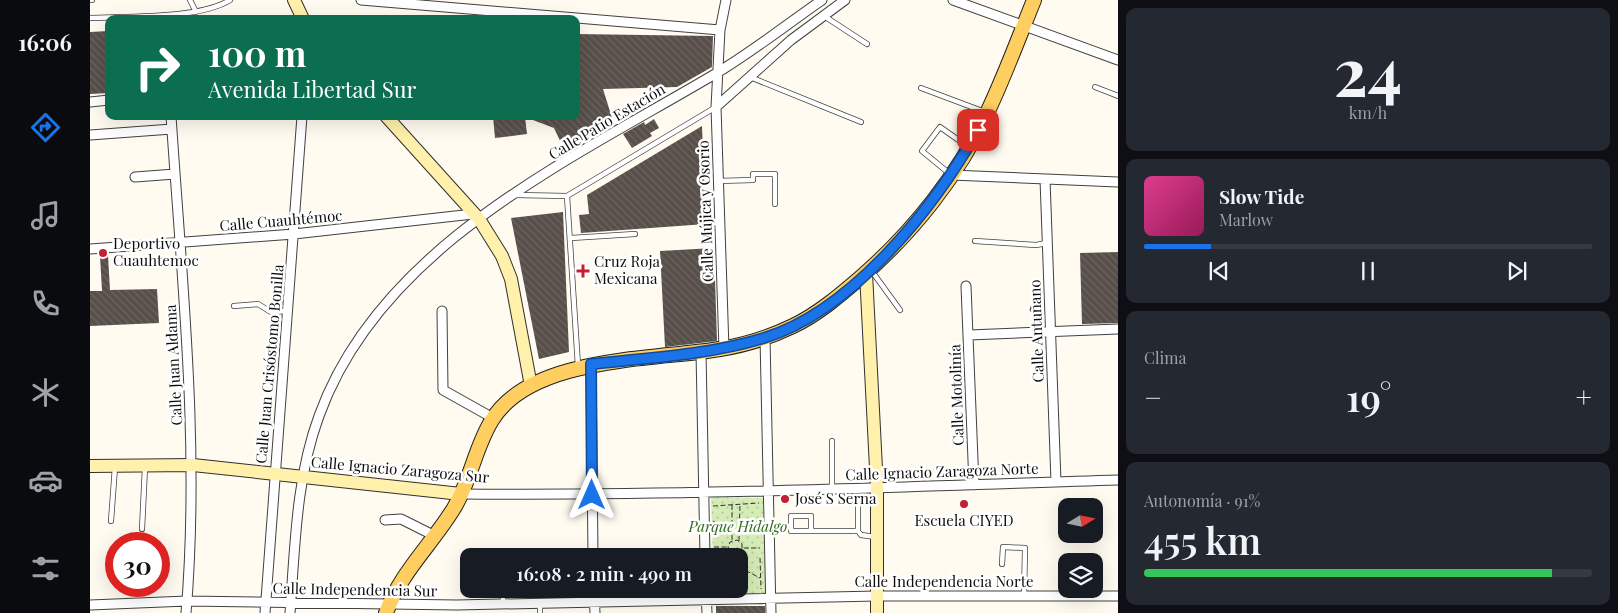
<!DOCTYPE html>
<html lang="es">
<meta charset="utf-8">
<style>
:root{--surface:#171b24;--page:#242831;--text:#f1f3f6;--muted:#9ea1a6;--line:#363941;--accent:#1a73e8}
body{margin:0;font-family:"Playfair Display",serif;background:var(--page);color:var(--text);height:100vh;display:flex;flex-direction:column;font-size:19px;white-space:nowrap}
*{box-sizing:border-box;margin:0}
p{font-size:16px;color:var(--muted)}
.icon{flex:none;width:28px;height:28px;fill:none;stroke:currentColor;stroke-width:2;stroke-linecap:round;stroke-linejoin:round}
.map{position:relative;flex:1;overflow:hidden}
.drawer{display:flex;flex-direction:column;gap:8px;padding:8px;background:#0d0f14;width:500px}
.drawer>*{flex:none}
.hud{position:absolute;left:15px;top:15px;width:475px;height:105px;border-radius:10px;box-shadow:0 5px 20px #0002;background:#0b6e4f;color:#fff;overflow:hidden}
.needle{width:32px;rotate:80deg}
.controls{position:absolute;left:968px;top:498px;display:grid;gap:10px}
.controls a{display:grid;place-items:center;width:45px;height:45px;border-radius:10px;background:var(--surface);box-shadow:0 5px 20px #0002;font-size:25px}
.speed{position:absolute;left:15px;top:532px;display:flex;gap:10px;font-size:25px;font-weight:700;text-align:center}
.speed>*{display:grid;place-content:center;width:65px;height:65px;border-radius:50%;background:var(--surface);box-shadow:0 5px 20px #0002;line-height:1}
.speed .limit{border:8px solid #d22;background:#fff;color:#111}
.pin{position:absolute;display:grid;place-items:center;width:42px;height:42px;color:#fff;margin:-21px;border-radius:10px;box-shadow:0 2px 8px #0006}
.me{position:absolute;width:55px;margin:-28px;rotate:0deg;stroke-linejoin:round;filter:drop-shadow(0 0 4px #0008)}
.turn{display:flex;align-items:center;gap:18px;height:105px;padding:0 20px;font-size:22px}
.turn .icon{width:65px;height:65px;stroke-width:2.5}
.turn b{display:block;font-size:35px;line-height:42px}
.big{font-size:38px;font-weight:600;line-height:1.1}
.drawer .card{flex:1;display:flex;flex-direction:column;justify-content:center;gap:8px;min-width:0;padding:0 18px;border-radius:10px;background:var(--page)}
.drawer .dial{align-items:center;gap:0}
.dial b{font-size:65px;line-height:1}
.song{display:flex;align-items:center;gap:15px}
.cover{width:60px;height:60px;border-radius:8px;background:linear-gradient(135deg,hsl(330 70% 55%),hsl(330 70% 35%))}
.played{height:5px;border-radius:2px;background:linear-gradient(90deg,var(--accent) 15%,var(--line) 15%)}
.keys{display:flex;justify-content:space-around;direction:ltr}
.heat{display:flex;justify-content:space-between;align-items:center;font-size:28px;direction:ltr}
.charge{height:8px;border-radius:4px;background:linear-gradient(90deg,#34c759 91%,var(--line) 0)}
.trip{position:absolute;left:370px;top:548px;width:288px;height:50px;border-radius:10px;background:var(--surface);box-shadow:0 5px 20px #0002;font-weight:600;line-height:50px;text-align:center}
main{display:flex;flex:1;min-height:0}
.dock{display:flex;flex-direction:column;width:90px;justify-content:space-around;align-items:center;background:#090b0e;color:var(--muted)}
.dock .icon{width:35px;height:35px}
.dock .active{color:var(--accent)}
.dock b{font-size:22px;color:var(--text)}
.map>svg:first-child{display:block}
</style>
<main>
<nav class="dock">
<b>16:06</b>
<svg class="icon active" aria-label="directions" viewBox="0 0 24 24"><path d="M12 3l9 9-9 9-9-9zM9 14v-3h6M13 9l2 2-2 2"/></svg>
<svg class="icon" aria-label="music" viewBox="0 0 24 24"><path d="M9 18V5l10-2v13"/><circle cx="6" cy="18" r="3"/><circle cx="16" cy="16" r="3"/></svg>
<svg class="icon" aria-label="phone" viewBox="0 0 24 24"><path d="M5 4h4l2 5-3 2q2 4 5 5l2-3 5 2v4C11 20 4 13 5 4z"/></svg>
<svg class="icon" aria-label="climate" viewBox="0 0 24 24"><path d="M12 3v18M4 7l16 10M4 17L20 7"/></svg>
<svg class="icon" aria-label="car" viewBox="0 0 24 24"><path d="M5 17H2v-5l4-1 3-4h7l3 4 3 1v5h-3M9 17h6M6 11h13"/><circle cx="7" cy="17" r="2"/><circle cx="17" cy="17" r="2"/></svg>
<svg class="icon" aria-label="filters" viewBox="0 0 24 24"><path d="M4 7h16M4 17h16"/><circle cx="9" cy="7" r="2"/><circle cx="15" cy="17" r="2"/></svg>
</nav>
<div class="map">
<svg width="1028" height="613" viewBox="0 0 1028 613">
<defs>
<pattern id="park-dots" width="8" height="8" patternUnits="userSpaceOnUse" patternTransform="scale(1.25)"><rect width="8" height="8" fill="#d6ecb7"/><path d="M2 2h.1M6 6h.1" fill="none" stroke="#b6c99c" stroke-width="1.8" stroke-linecap="round"/></pattern>
<pattern id="building-back-hatch" width="6" height="6" patternUnits="userSpaceOnUse" patternTransform="scale(1.25)"><rect width="6" height="6" fill="#584f4a"/><path d="M-1 5l2 2M0 0l6 6M5-1l2 2" fill="none" stroke="#6b6460"/></pattern>
</defs>
<rect width="100%" height="100%" fill="#fffbf0"/>
<path fill="url(#park-dots)" d="M621 497 673 498 677 593 624 597V589H649V556H623Z"/>
<path fill="url(#building-back-hatch)" d="M19 31V93L0 94V32Z
M486 34 623 36 622 67 587 87 513 89 523 121 486 145 474 149 464 128 435 117 437 134 405 138 403 116H486Z
M564 119 569 128 560 133 562 136 542 148 533 134 554 122 555 125Z
M612 126 616 224 491 233 489 215 499 214 497 195Z
M473 212 479 352 449 359 421 218Z
M624 248 627 341 575 347 570 251Z
M1028 252V323L992 324 990 253Z
M10 256H18L20 290 67 289 69 323 0 326V291H12Z
M626 606H675V613H626Z"/>
<g fill="none" stroke-linecap="round" stroke-linejoin="round">
<g stroke="#414141" stroke-width="6">
<path id="lane" d="M0 0H2
M100 0 106 12
M734 16 777 44
M0 18C37 16 110 19 140 0
M660 77 771 122
M1005 87 1028 96
M831 88 895 112
M860 174 832 151 850 127 877 146
M628 181 663 180V174H685V204
M426 195 477 196 626 107
M477 196 488 366
M481 238 545 234
M885 241 946 245 957 243
M781 270 810 310
M144 306 168 304 181 312 197 311
M742 441V488
M768 504V531L771 535 786 537
M21 521 25 467
M52 529 55 467
M721 531V516H701V531H768
M912 564 913 547 935 548 934 596
M413 603V589
M450 604V613"/>
</g>
<g stroke="#414141" stroke-width="11">
<path id="street" d="M271 0 630 30
M863 0 1028 60
M0 102 19 100
M626 107 701 40 755 0
M81 116C92 282 110 447 96 613
M0 135 82 129
M861 175 1028 182
M45 177 85 174
M955 179 966 482
M0 249 204 234 383 214
M876 286 884 485
M352 311 353 390 403 418
M879 335 1028 329
M675 338 681 613
M634 349 626 107 630 30 636 0
M611 352 615 556
M501 364 503 556
M371 494C590 496 809 487 1028 480
M295 520 311 519 345 536
M504 589 505 613
M616 589 617 613
M0 605 97 601 367 605 787 596H1028
M175 613 212 116
M200 613C205 547 206 478 229 416 290 246 480 160 625 74 662 52 696 25 732 0"/>
</g>
<g stroke="#303030" stroke-width="14">
<path id="secondary" d="M204 0 213 19
M296 116 389 219 412 256 421 279 441 386
M776 273 787 488V613
M0 466 103 465 371 494"/>
</g>
<g stroke="#1f1f1f" stroke-width="16">
<path id="primary" d="M296 613C310 573 343 543 364 508 381 480 385 447 402 420 441 356 565 360 630 349 655 345 680 337 703 326 728 314 749 296 770 278 822 233 869 175 898 111 915 75 929 37 944 0"/>
</g>
<path stroke="#303030" stroke-width="1" stroke-dasharray="5 2.5" stroke-linecap="butt" d="M623 506 669 503
M623 521 642 530
M650 529 669 521
M642 540V505
M649 541 650 505
M624 547H637
M652 548V544L647 540 640 542 638 547 641 553 646 554 652 548H670
M670 558 671 589
M649 567 670 578
M649 571V589"/>
<use href="#lane" stroke="#fff" stroke-width="4.5"/>
<use href="#street" stroke="#fff" stroke-width="9"/>
<use href="#secondary" stroke="#fff0ab" stroke-width="12"/>
<use href="#primary" stroke="#ffce60" stroke-width="14"/>
</g>
<g fill="none" stroke-linecap="round" stroke-linejoin="round">
<g stroke="#114b97" stroke-width="12">
<path id="route" d="M502 495 501 364C559 358 618 355 674 338 762 311 844 208 888 130"/>
</g>
<use href="#route" stroke="#1a73e8" stroke-width="9"/>
</g>
<g fill="#c61f32" stroke="#fff" stroke-width="2">
<circle cx="13" cy="253" r="5"/>
<path d="M490.5 263.5h5v5h5v5h-5v5h-5v-5h-5v-5h5z"/>
<circle cx="695" cy="499" r="5"/>
<circle cx="874" cy="504" r="5"/>
</g>
<g text-anchor="middle" stroke-width="5" stroke-linejoin="round" paint-order="stroke">
<g font-size="15" fill="#0e0e0e" stroke="#fff">
<text transform="translate(517 122) rotate(-31)" y="5">Calle Patio Estación</text>
<text transform="translate(616 211) rotate(-92)" y="5">Calle Mújica y Osorio</text>
<text transform="translate(191 221) rotate(-5)" y="5">Calle Cuauhtémoc</text>
<text transform="translate(947 331) rotate(-92)" y="5">Calle Antuñano</text>
<text transform="translate(180 364) rotate(-85)" y="5">Calle Juan Crisóstomo Bonilla</text>
<text transform="translate(84 365) rotate(-93)" y="5">Calle Juan Aldama</text>
<text transform="translate(867 395) rotate(-92)" y="5">Calle Motolinía</text>
<text transform="translate(310 470) rotate(5)" y="5">Calle Ignacio Zaragoza Sur</text>
<text transform="translate(852 472) rotate(-2)" y="5">Calle Ignacio Zaragoza Norte</text>
<text x="854" y="587">Calle Independencia Norte</text>
<text transform="translate(265 590) rotate(1)" y="5">Calle Independencia Sur</text>
</g>
<g font-size="15" fill="#0e0e0e" stroke="#fff" text-anchor="start">
<text x="23" y="249">Deportivo<tspan x="23" dy="17">Cuauhtemoc</tspan></text>
<text x="504" y="267">Cruz Roja<tspan x="504" dy="17">Mexicana</tspan></text>
<text x="705" y="504">José S Serna</text>
<text x="874" y="526" text-anchor="middle">Escuela CIYED</text>
</g>
<g font-size="15" font-style="italic" fill="#306a1b" stroke="#fff">
<text x="648" y="532">Parque Hidalgo</text>
</g>
</g>
</svg>
<div class="controls">
<a><svg class="needle" viewBox="-14 -14 28 28"><path d="M0-13l5 13h-10z" fill="#e53935"/><path d="M0 13l5-13h-10z" fill="#9ea1a6"/></svg></a>
<a><svg class="icon" aria-label="layers" viewBox="0 0 24 24"><path d="M12 4l9 5-9 5-9-5zM3 14l9 5 9-5"/></svg></a>
</div>
<div class="speed"><div class="limit">30</div></div>
<div class="pin" style="left:888px;top:130px;background:#d93025"><svg class="icon" aria-label="arrive" viewBox="0 0 24 24"><path d="M6 21V4h12l-3 4 3 4H6"/></svg></div>
<svg class="me" style="left:502px;top:495px" viewBox="-20 -20 40 40"><path d="M0-17L14 15 0 8-14 15z" fill="#1a73e8" stroke="#fff" stroke-width="4"/></svg>
<div class="trip">16:08 · 2 min · 490 m</div>
<div class="hud">
<div class="turn"><svg class="icon" aria-label="right" viewBox="0 0 24 24"><path d="M7 20v-9h11M14 6l5 5-5 5"/></svg><div><b>100 m</b>Avenida Libertad Sur</div></div>
</div>
</div>
<section class="drawer">
<div class="card dial"><b>24</b><p>km/h</p></div>
<div class="card">
<div class="song"><i class="cover"></i><div><b>Slow Tide</b><p>Marlow</p></div></div>
<div class="played"></div>
<div class="keys"><svg class="icon" aria-label="previous" viewBox="0 0 24 24"><path d="M18 5L8 12l10 7zM5 5v14"/></svg><svg class="icon" aria-label="pause" viewBox="0 0 24 24"><path d="M8 5v14M16 5v14"/></svg><svg class="icon" aria-label="next" viewBox="0 0 24 24"><path d="M6 5l10 7-10 7zM19 5v14"/></svg></div>
</div>
<div class="card"><p>Clima</p>
<div class="heat"><a>−</a><b class="big">19°</b><a>+</a></div>
</div>
<div class="card"><p>Autonomía · 91%</p><b class="big">455 km</b><div class="charge"></div></div>
</section>
</main>
